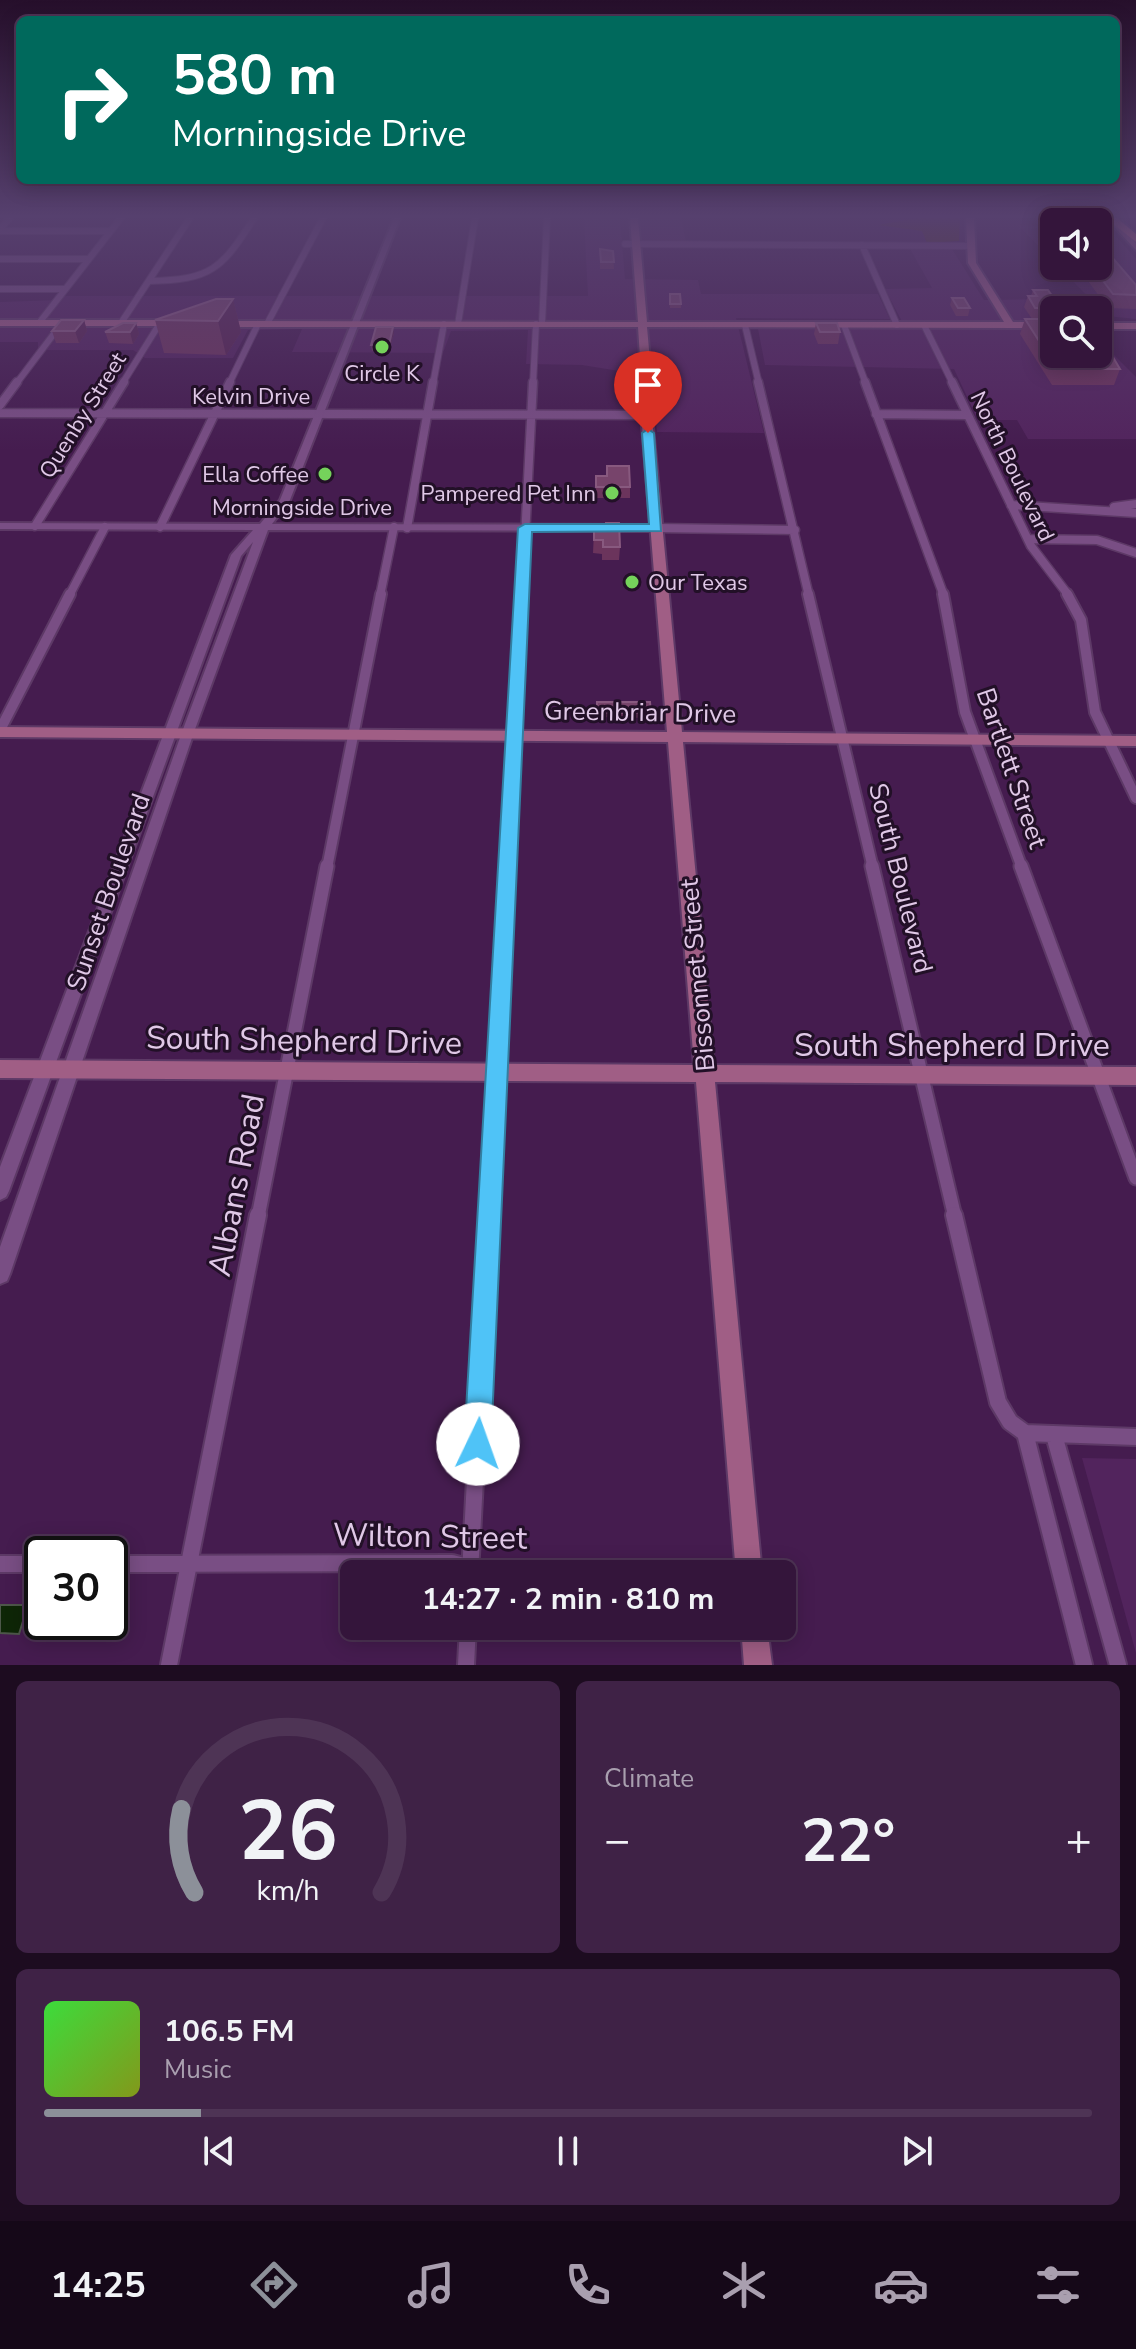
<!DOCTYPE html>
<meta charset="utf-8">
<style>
:root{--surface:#34153b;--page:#3f2246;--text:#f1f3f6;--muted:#a99faf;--line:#4e3455;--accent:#8c9099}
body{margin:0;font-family:"Nunito Sans",sans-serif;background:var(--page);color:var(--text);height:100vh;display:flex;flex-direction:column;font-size:30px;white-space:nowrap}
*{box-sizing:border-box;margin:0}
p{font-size:26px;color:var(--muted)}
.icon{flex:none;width:44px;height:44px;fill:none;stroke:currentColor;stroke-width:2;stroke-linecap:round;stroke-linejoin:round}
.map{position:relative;height:1665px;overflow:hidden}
.panel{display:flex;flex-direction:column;gap:16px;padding:16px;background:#1d0c20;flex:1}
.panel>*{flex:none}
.hud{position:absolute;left:16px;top:16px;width:1104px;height:168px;border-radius:12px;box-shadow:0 4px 20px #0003,0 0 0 2px var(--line);background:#00695c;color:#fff;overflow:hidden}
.buttons{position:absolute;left:1040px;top:208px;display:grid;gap:16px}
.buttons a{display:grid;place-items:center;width:72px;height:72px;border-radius:12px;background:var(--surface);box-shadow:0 4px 20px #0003,0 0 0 2px var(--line);font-size:40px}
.speed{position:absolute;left:24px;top:1536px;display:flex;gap:16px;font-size:40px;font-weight:700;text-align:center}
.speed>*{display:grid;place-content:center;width:104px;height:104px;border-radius:50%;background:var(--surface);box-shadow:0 4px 20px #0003,0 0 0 2px var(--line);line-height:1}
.speed .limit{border:4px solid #111;border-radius:12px;background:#fff;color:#111}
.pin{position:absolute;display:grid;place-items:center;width:68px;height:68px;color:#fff;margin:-82px -34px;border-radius:50% 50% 50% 0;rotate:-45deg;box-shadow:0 0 8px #0007}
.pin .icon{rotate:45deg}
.me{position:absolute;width:88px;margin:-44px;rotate:3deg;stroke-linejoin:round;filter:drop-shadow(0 0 6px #0008)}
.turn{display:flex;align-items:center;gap:28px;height:168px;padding:0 24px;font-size:36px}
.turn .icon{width:104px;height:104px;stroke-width:2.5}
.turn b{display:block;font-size:56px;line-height:68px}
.big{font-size:60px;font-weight:700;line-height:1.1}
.panel .tile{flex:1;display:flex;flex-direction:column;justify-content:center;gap:12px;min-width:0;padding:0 28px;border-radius:12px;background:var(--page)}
.panel .dial{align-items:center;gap:0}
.dial svg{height:208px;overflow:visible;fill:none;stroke:var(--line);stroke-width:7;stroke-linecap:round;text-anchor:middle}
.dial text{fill:var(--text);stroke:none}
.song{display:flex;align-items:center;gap:24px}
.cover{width:96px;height:96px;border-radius:12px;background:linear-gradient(135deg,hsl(120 70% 55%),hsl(70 70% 35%))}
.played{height:8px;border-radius:4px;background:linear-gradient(90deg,var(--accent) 15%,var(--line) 15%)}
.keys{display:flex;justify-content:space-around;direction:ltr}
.heat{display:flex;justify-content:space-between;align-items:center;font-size:44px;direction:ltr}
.panel .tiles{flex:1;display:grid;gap:16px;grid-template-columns:1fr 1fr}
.tile:last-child{grid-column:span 2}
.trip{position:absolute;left:340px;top:1560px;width:456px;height:80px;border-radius:12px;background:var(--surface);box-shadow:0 4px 20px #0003,0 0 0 2px var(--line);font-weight:700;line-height:80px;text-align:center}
.dock{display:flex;height:128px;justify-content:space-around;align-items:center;background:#150818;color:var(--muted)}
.dock .icon{width:56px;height:56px}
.dock .on{color:var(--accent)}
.dock b{font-size:36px;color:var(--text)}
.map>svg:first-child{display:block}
</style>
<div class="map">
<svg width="1136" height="1665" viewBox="0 0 1136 1665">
<rect width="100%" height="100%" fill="#451c4f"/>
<path fill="#52245d" d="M584 218H620L625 279 698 280 701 294H878L890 319 736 318 764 433 657 432 650 376 582 365 526 364 528 330 451 331 443 353 292 352 302 329 248 330 233 358H145L133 350H38V342H0V302L60 300 63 296H588Z
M636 218H681L686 242H639Z
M1039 218H1100L1136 259V319L1107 316 1058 266H1098V222H1054V262L1018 225 1044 226Z
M909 247 952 249 984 300 1058 299 1069 310H1054V354H1098V339L1136 377V439H1028L1017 420H978L954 369 765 365 758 329H906L885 289 932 288Z
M1082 1458 1136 1459V1653Z"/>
<path fill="#4e3606" d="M918 218H960L959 241 927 243 922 231 878 225Z"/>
<path fill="#0e2607" stroke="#4d574a" stroke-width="2" d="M0 1605H28L19 1634 0 1633Z"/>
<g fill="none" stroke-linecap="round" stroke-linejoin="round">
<g stroke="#5d3966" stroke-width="8">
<path id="minor-far4" d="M0 229 10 218
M0 231H110
M625 244 970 246
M862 245 897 325
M0 259H88
M149 281C211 280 222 269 254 218
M0 289H65
M39 323 121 218
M121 323 190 218
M267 324 323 218
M458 324 475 218
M542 324 547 218
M745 325 759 384
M844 325 866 384
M924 325 953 384
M16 384 62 323
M122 384 160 323
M229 384 258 324
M433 384 444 324
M533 384 536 324"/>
</g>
<g stroke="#5d3966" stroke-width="11">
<path id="minor-far3" d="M758 382 809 596
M865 382 944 596
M952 382 1031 546 1069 596
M0 405 17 382
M0 413 646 415
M876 414 967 415
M1011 505 1136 513
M1114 507 1136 504
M35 526 124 382
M160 527 230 382
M407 528 433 382
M657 528 795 530
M1028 539 1097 540 1136 553
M69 596 105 527
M380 596 394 527
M522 596 533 382"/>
</g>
<g stroke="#5d3966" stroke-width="14">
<path id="minor-far2" d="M808 594 873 868
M943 594 965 712 1022 868
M1067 594 1081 620 1095 712 1136 798
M0 730 70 594
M327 868 381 594
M507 868 522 594"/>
</g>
<g stroke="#5d3966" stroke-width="17">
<path id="minor-far1" d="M872 866 955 1217
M1021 866 1136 1178
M258 1217 327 866
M489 1217 507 866"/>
</g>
<g stroke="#5d3966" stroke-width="20">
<path id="minor" d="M954 1215 998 1402 1010 1422 1025 1433 1136 1437
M1025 1433 1084 1665
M1054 1435 1118 1665
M0 1564H42
M110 1564 452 1563 471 1568H748
M470 1574 489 1215
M169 1665 258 1215
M466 1665 468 1626"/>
</g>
<g stroke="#5d3966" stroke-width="4">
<path id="tertiary" d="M394 218H400L290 500 272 524 657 525 662 528 657 531 268 530 194 732 10 1274 7 1281 0 1284V1247L182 732 253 542 241 556 9 1191 6 1197 0 1200V1167L231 555 253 530 0 529V523L260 524 280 500Z"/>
</g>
<g stroke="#5d3966" stroke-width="4">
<path id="secondary" d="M630 218H638L647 322H1004L968 263 966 218H974L976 263 1013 322H1054V328L647 327 651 372 648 376 682 732 1136 736V746L683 742 714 1065 1136 1067V1085L715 1082 762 1574H736L696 1082 0 1078V1060L694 1065 668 742 0 737V727L667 732 638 376 641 372 638 327H218L213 324 218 321 638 322Z
M1106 218H1114L1136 243V250Z
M0 320H174L179 323 174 326H0Z
M1098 323H1136V329H1098Z
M741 1626H767L772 1665H744Z"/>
</g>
<g stroke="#5d3966" stroke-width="4">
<path id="motorway" d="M1106 218H1117L1136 234V242Z"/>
</g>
<use href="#minor-far4" stroke="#794e84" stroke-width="6"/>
<use href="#minor-far3" stroke="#794e84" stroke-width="8"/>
<use href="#minor-far2" stroke="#794e84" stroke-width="10"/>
<use href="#minor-far1" stroke="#794e84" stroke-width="13"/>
<use href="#minor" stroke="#794e84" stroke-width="16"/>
<use href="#tertiary" fill="#794e84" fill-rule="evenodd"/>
<use href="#secondary" fill="#a05e85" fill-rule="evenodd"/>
<use href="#motorway" fill="#fc8588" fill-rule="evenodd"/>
</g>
<path fill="#6b345c" d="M1052 218H1095V222H1055Z
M600 249 613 251 614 269H600Z
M1077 266H1098L1136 285V309L1108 308Z
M1033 290 1055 300 1052 315 1120 369 1114 385H1052L1020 334 1025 319H1032L1024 307 1028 296H1031Z
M669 298 681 304V308H670Z
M952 298 970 308 968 316H956L950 305Z
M233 299 241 332 226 355 164 353 155 320Z
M84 320 87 331 79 343H56L52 331Z
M136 323 139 334 133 344 109 343 105 332Z
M816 323 840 332 838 344H818L814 334Z
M394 333 389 351H372L371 345Z
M607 466 630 487V498H596V476H606Z
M594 531 620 547 619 560H602V554L593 553Z
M597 702 651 713V718L597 717Z"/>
<path fill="#562451" d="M233 299 241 332 226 355 218 321Z
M84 320 87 331 79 343 75 331Z
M136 323 139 334 133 344 130 332Z
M393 327 394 333 389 351V345Z"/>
<path fill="#77446b" stroke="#88597f" stroke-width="2" d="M1065 218H1092L1095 222H1068Z
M1098 241 1136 285V295L1113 294 1092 266H1098Z
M600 249 613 251 614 262H601Z
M1033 290H1048L1055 300H1049L1054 308H1035L1028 296H1037Z
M670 294H680L681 304H670Z
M952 298H964L970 308H958Z
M216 299H233L218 321 155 320Z
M1054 314V354H1098V332L1120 369H1057L1025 319H1046L1044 316Z
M61 320H84L75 331H52Z
M123 323H136L130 332H105Z
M816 323H837L840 332H820Z
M376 327H393L389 345H371Z
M607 466H629L630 487H596V476H607Z
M606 523H619L620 547H603V540H594V531L606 529Z
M597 702H650L651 713H597Z"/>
<linearGradient id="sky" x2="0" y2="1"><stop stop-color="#260f2b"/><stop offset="0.48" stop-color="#56406e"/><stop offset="1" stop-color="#56406e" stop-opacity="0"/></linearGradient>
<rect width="1136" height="451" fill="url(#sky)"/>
<path fill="#4fc3f7" stroke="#337fa1" stroke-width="2" d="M648 429 654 433 661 531 532 532 491 1444 487 1454 478 1458 468 1454 464 1444 518 528 525 524H649L642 433Z"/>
<g fill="#75d25b" stroke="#221027" stroke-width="3">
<circle cx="382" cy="347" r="8"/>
<circle cx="325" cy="474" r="8"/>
<circle cx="612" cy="493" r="8"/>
<circle cx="632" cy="582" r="8"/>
</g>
<g text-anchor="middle" stroke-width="6" stroke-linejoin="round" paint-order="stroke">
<g font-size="22" fill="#e0c8e7" stroke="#221027" text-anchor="end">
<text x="382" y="381" text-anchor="middle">Circle K</text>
<text x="309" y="482">Ella Coffee</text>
<text x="596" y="501">Pampered Pet Inn</text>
<text x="648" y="590" text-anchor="start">Our Texas</text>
</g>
<g font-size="22" fill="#e0c8e7" stroke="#221027">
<text x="251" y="404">Kelvin Drive</text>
<text transform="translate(82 415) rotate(-58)" y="8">Quenby Street</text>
<text transform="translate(1013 466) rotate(64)" y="8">North Boulevard</text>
<text x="302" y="515">Morningside Drive</text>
</g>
<g font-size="26" fill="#e0c8e7" stroke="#221027">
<text transform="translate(640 712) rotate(1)" y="9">Greenbriar Drive</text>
<text transform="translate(1012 768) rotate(71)" y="9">Bartlett Street</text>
<text transform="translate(901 878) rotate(76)" y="9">South Boulevard</text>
<text transform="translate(108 892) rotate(-71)" y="9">Sunset Boulevard</text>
<text transform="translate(697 975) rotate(-95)" y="9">Bissonnet Street</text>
</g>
<g font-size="32" fill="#e0c8e7" stroke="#221027">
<text transform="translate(304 1040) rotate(1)" y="11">South Shepherd Drive</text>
<text x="952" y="1056">South Shepherd Drive</text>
<text transform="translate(236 1185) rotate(-79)" y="11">Albans Road</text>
<text transform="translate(430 1536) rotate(1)" y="11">Wilton Street</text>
</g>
</g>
</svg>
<div class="buttons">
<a><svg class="icon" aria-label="sound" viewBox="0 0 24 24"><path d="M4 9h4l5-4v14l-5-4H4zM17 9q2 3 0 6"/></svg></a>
<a><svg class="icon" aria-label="search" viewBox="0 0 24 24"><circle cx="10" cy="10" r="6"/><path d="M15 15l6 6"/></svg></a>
</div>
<div class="speed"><div class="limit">30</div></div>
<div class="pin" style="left:648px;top:433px;background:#d93025"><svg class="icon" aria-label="arrive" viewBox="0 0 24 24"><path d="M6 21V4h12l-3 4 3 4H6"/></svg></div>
<svg class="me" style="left:478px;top:1444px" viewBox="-20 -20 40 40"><circle r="19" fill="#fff"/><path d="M0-13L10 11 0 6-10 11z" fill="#4fc3f7"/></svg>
<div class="trip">14:27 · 2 min · 810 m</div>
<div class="hud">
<div class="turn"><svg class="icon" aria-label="right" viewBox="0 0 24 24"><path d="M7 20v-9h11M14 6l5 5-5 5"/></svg><div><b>580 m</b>Morningside Drive</div></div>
</div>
</div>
<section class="panel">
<div class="tiles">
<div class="tile dial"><svg viewBox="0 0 100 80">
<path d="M14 69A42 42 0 1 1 86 69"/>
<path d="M14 69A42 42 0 0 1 9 37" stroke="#8c9099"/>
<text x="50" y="56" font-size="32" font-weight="700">26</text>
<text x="50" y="72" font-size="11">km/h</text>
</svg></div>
<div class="tile"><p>Climate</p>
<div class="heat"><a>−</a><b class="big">22°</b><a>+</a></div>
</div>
<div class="tile">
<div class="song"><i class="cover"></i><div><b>106.5 FM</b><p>Music</p></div></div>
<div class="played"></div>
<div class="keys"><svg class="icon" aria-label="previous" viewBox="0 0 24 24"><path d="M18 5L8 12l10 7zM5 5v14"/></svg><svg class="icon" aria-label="pause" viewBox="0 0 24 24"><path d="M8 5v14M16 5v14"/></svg><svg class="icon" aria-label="next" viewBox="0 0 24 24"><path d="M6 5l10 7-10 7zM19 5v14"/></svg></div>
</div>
</div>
</section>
<nav class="dock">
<b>14:25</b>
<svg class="icon on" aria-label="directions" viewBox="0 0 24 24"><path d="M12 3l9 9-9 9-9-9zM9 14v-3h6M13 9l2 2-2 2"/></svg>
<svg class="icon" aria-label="music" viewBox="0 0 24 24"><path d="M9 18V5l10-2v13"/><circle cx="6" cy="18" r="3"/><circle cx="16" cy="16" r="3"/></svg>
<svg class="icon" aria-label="phone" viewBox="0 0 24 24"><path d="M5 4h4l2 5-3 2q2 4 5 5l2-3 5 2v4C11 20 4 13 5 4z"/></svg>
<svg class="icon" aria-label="climate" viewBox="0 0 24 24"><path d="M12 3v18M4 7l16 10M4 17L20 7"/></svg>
<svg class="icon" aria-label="car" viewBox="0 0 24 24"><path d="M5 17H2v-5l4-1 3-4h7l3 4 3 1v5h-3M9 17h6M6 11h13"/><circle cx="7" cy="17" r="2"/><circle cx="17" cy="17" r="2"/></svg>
<svg class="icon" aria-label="filters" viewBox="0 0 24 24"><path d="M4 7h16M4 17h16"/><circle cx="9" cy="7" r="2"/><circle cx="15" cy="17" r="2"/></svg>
</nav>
